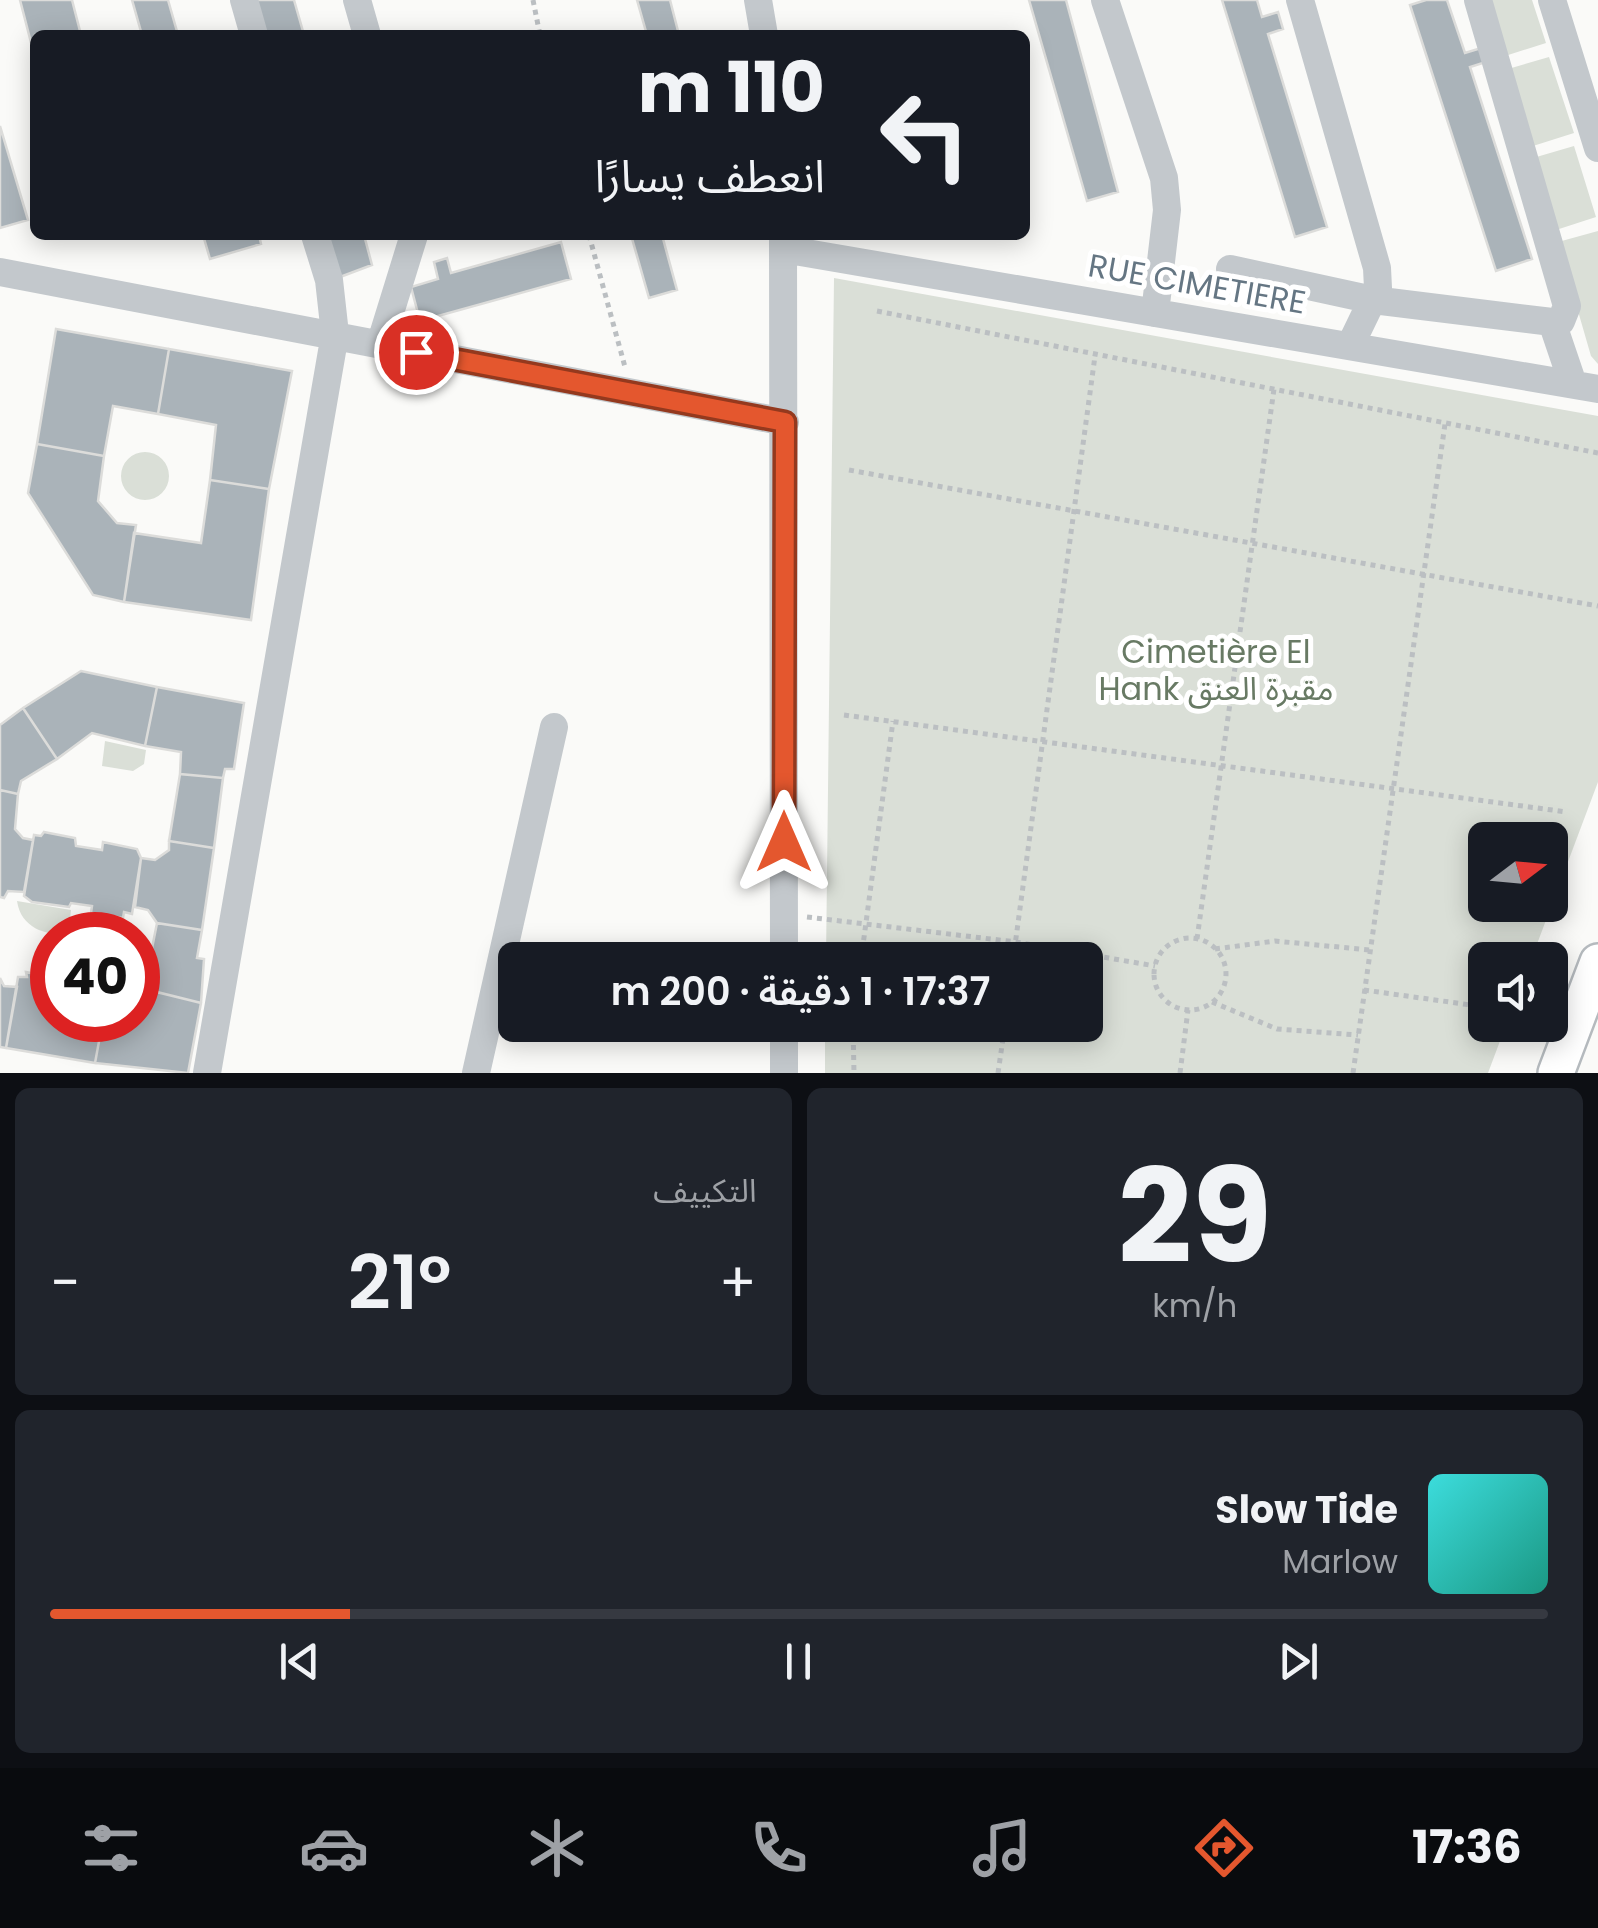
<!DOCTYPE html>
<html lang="ar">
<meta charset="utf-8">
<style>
:root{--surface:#171b24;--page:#20242c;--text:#f1f3f6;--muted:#9ea1a6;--line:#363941;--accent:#e4572e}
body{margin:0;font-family:Poppins,"Noto Sans Arabic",sans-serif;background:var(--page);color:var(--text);direction:rtl;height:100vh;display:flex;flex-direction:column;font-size:38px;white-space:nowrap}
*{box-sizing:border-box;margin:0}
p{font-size:32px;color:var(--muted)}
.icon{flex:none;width:55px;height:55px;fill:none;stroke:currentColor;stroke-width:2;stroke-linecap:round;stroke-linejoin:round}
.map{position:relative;height:1073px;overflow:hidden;direction:ltr}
.side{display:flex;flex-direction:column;gap:15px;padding:15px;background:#0d0f14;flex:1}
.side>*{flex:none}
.banner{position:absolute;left:30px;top:30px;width:1000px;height:210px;border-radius:15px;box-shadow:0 5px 25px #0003;direction:rtl;background:#171b24;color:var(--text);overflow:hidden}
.needle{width:65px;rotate:74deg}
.controls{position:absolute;left:1468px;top:822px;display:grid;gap:20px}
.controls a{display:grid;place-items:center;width:100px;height:100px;border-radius:15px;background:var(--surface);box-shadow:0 5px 25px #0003;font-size:50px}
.speed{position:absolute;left:30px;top:912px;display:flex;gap:20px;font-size:50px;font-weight:700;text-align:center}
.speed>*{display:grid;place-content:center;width:130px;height:130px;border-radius:50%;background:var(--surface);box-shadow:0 5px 25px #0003;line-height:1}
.speed .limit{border:15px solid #d22;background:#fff;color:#111}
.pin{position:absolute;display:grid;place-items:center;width:85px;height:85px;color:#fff;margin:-42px;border:5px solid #fff;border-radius:50%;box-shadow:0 2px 10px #0007}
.me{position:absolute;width:110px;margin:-55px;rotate:0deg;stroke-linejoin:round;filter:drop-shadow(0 0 8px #0008)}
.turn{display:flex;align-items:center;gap:35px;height:210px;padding:0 40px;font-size:45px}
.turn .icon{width:130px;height:130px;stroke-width:2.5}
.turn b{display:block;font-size:70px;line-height:85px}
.big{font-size:75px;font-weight:600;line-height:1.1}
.side .tile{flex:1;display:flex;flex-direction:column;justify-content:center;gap:15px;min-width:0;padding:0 35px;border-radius:15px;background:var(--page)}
.side .dial{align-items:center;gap:0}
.dial b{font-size:130px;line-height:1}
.song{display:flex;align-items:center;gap:30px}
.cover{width:120px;height:120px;border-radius:15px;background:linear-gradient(135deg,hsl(180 70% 55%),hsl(170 70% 35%))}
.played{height:10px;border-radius:5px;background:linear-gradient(90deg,var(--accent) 20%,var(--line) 20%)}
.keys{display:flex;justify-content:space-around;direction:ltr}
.heat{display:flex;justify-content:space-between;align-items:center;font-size:55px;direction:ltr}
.side .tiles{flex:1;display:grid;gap:15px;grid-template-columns:1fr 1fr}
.tile:last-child{grid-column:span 2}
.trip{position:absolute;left:498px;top:942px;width:605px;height:100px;border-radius:15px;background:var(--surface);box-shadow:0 5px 25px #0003;font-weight:600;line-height:100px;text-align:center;direction:rtl}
.tabs{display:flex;height:160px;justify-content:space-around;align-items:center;background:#090b0e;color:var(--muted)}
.tabs .icon{width:70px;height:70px}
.tabs .active{color:var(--accent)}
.tabs b{font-size:45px;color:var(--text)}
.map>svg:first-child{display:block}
</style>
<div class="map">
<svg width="1598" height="1073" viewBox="0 0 1598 1073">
<rect width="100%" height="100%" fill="#fafaf8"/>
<path fill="#dadfd7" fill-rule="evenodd" d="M1487 0H1532L1546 43 1505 56Z
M1549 57 1574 133 1533 146 1508 69Z
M1574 146 1596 217 1556 230 1533 158Z
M1598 231V364L1591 356 1558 242Z
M834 278 1598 416V782L1531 960H1485V1025H1506L1488 1073H825V1025H1085V960H826ZM1550 840V905H1485V840Z
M121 476a24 24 0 1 1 48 0a24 24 0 1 1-48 0Z
M105 741 146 750 144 764 133 771 102 766Z
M17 901 71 910 68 935C45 935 21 928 17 901Z
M84 914 117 920 104 935H80Z"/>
<path fill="#aab3b9" stroke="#dcdcda" stroke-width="2.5" d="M20 0H72L81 35H35V58Z
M132 0H168L178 35H142Z
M255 0H294L304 35H266Z
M637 0H670L679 35H647Z
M1029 0H1066L1118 192 1087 201Z
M1222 0H1257L1262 17 1278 12 1283 29 1268 34 1327 227 1295 237Z
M1426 0H1447L1465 53 1481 48 1486 62 1470 67 1532 259 1496 271 1410 5Z
M0 126 28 220 0 228Z
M203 235H259L261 244 210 259Z
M327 235H364L372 265 340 277Z
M631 235H662L677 290 649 298Z
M561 242 571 279 420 321 411 287 438 279 434 262 447 258 451 273Z
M56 329 169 349 158 414 113 406 104 456 37 444Z
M169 349 292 371 269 489 210 480 216 425 158 414Z
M37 444 104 456 98 501 117 523 136 525 124 602 93 595 28 493Z
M210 480 269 489 251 620 124 602 134 533 201 543Z
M81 671 157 687 145 746 92 733 57 759 23 708Z
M157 687 244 703 234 769H225L223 778 180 774 181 752 145 746Z
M23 708 57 759 21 781 18 794 0 790V725Z
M180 774 223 778 214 848 169 841Z
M0 790 18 794 15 829 23 838 33 840 24 892 8 891 4 898 0 897Z
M44 832 75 838 76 846 102 850 103 842 137 849 141 858 132 914 124 912 123 918 91 913 92 906 71 903 69 907 32 902 24 896 34 835 41 836Z
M169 841 214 848 202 930 157 923 148 910 135 907 141 858 155 860 169 850Z
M157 923 202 930 197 958 204 959 201 1003 144 989Z
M26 972 52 977V1020H103L95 1063 6 1048 18 977H27Z
M0 978 4 986 17 987 6 1048 0 1047Z
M149 990 201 1003 188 1073 95 1063 103 1020H138V996Z"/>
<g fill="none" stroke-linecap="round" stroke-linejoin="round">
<g stroke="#b5babe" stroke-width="40">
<path id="major" d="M1556 1073 1598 962"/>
</g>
<path stroke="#bbbfc2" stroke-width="5" stroke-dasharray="5 5" stroke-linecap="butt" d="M533 0 540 35
M589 235 625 367
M877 311 1598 453
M849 470 1598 606
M844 715 1567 812
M807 917 1016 942 1155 966
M1154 974a36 36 0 1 1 72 0a36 36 0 1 1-72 0Z
M1197 939 1274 389
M1215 949 1275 941 1370 950
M861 960 893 721
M1013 960 1095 356
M1364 990 1485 1007
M1212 1002 1277 1029 1358 1035
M853 1025 854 1073
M998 1073 1005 1025
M1180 1073 1188 1010
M1353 1073 1445 424"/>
<path stroke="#c3c8cc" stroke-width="28" d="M244 0 254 35
M357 0 367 35
M758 0 764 35
M1105 0 1164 178 1167 210 1155 313
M1300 0 1377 268 1378 288 1350 346
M1478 0 1567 306 1561 321 1552 322 1573 384
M1552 0 1598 148
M783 235 784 960
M783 249 1598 389
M1230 269 1373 300 1552 322
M0 272 785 422
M380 345 414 235
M207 1073 335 334 329 280 315 235
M476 1073 554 727
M784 1073V1025"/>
<use href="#major" stroke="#fff" stroke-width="35"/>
</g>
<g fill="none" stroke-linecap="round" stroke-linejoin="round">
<g stroke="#94391e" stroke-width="25">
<path id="route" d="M416 352 785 422 784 842"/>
</g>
<use href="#route" stroke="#e4572e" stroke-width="18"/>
</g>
<g text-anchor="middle" stroke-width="10" stroke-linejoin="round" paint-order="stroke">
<g font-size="32" fill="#657683" stroke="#fff">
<text transform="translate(1197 284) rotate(10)" y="11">RUE CIMETIERE</text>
</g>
<g font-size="32" fill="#687a64" stroke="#fff">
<text x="1216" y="663">Cimetière El<tspan x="1216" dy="37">Hank مقبرة العنق</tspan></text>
</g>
</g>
</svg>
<div class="controls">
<a><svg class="needle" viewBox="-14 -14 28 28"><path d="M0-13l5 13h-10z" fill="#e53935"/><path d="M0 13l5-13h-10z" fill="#9ea1a6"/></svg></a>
<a><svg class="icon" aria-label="sound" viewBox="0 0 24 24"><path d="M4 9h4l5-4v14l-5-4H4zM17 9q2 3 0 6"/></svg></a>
</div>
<div class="speed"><div class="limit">40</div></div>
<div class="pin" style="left:416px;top:352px;background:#d93025"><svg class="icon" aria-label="arrive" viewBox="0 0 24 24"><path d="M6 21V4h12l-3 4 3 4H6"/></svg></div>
<svg class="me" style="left:784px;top:842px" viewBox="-20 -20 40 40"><path d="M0-17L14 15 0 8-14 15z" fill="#e4572e" stroke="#fff" stroke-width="4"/></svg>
<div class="trip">17:37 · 1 دقيقة · 200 m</div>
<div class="banner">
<div class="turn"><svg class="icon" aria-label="left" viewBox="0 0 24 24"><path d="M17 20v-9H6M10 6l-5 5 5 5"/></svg><div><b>110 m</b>انعطف يسارًا</div></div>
</div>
</div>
<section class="side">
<div class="tiles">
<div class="tile dial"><b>29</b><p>km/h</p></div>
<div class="tile"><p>التكييف</p>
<div class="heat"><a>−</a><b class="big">21°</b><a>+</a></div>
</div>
<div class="tile">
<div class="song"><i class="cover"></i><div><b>Slow Tide</b><p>Marlow</p></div></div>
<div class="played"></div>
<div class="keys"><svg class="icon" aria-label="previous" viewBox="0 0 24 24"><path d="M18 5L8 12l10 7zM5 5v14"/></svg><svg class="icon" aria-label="pause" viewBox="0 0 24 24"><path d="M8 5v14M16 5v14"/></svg><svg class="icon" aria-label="next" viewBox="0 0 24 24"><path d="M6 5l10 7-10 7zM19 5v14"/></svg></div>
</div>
</div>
</section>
<nav class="tabs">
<b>17:36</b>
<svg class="icon active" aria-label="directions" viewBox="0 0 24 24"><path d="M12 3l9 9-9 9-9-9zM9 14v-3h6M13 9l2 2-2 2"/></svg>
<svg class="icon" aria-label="music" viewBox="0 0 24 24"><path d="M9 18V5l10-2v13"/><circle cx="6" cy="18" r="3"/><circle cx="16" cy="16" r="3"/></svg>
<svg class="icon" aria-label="phone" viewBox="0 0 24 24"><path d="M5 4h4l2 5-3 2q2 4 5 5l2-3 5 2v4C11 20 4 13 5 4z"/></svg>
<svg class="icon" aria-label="climate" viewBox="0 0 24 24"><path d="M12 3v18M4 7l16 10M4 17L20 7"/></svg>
<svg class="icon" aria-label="car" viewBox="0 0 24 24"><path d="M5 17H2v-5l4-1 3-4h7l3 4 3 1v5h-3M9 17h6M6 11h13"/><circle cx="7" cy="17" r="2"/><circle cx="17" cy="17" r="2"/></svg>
<svg class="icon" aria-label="filters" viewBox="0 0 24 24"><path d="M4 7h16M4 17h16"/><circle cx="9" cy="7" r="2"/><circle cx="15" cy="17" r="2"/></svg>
</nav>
